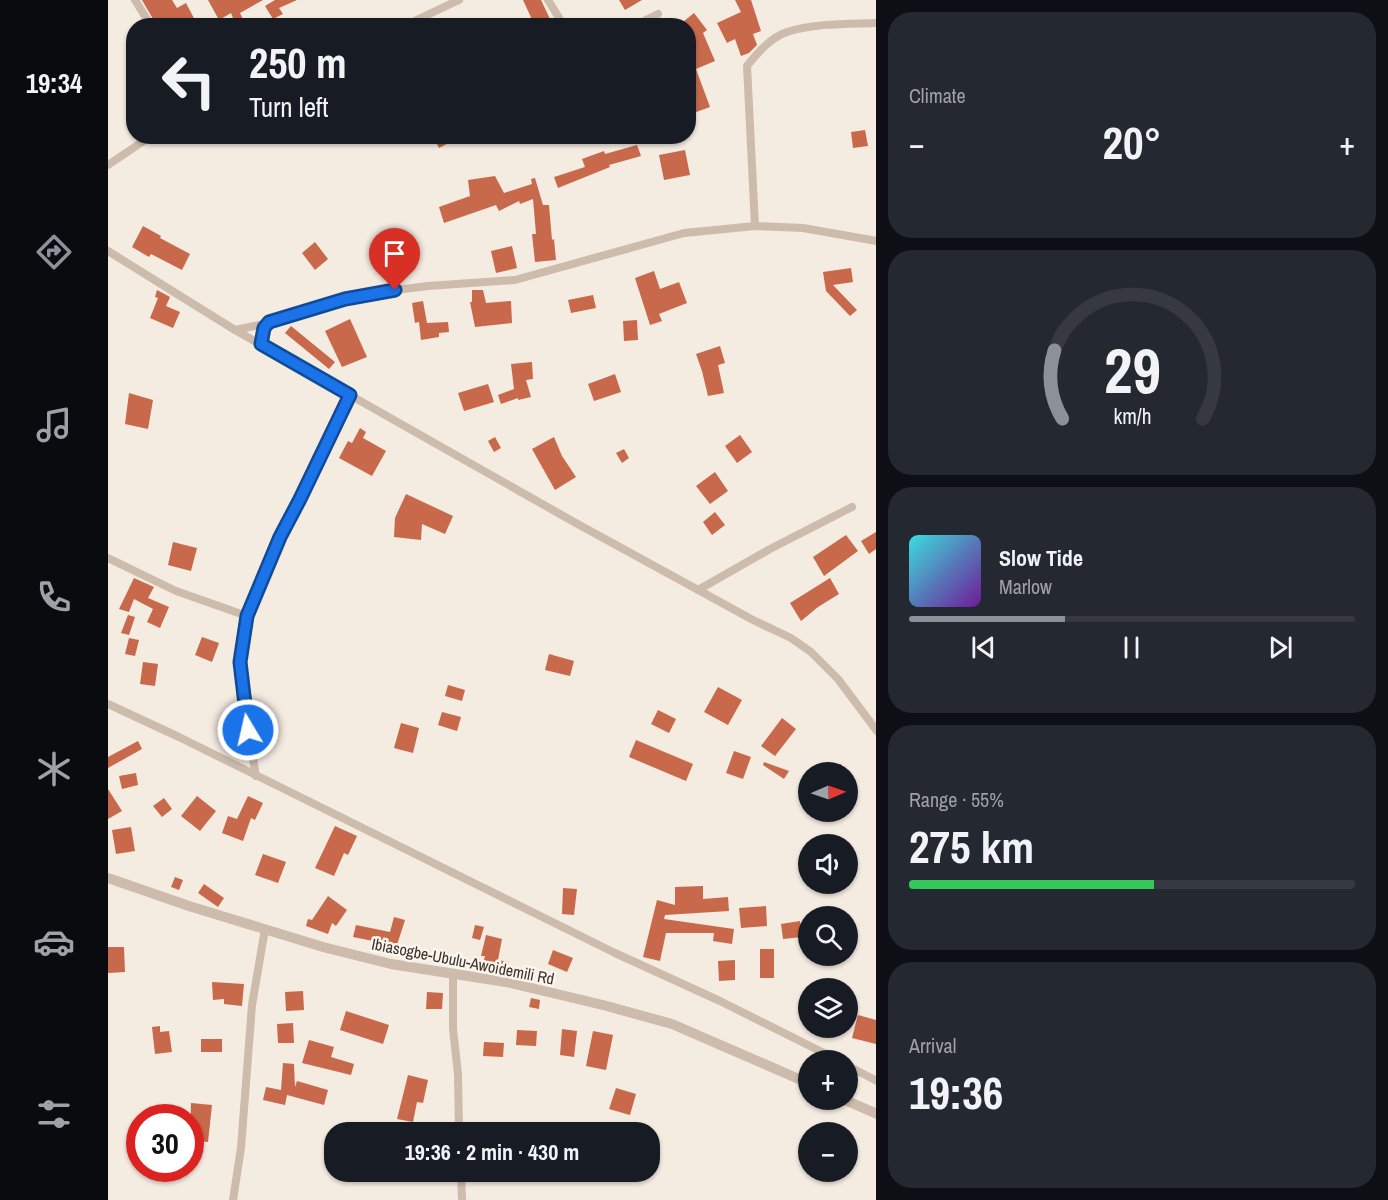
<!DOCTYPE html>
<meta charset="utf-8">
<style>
:root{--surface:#171b24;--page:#242831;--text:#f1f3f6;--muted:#9ea1a6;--line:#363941;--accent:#8c9099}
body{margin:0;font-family:"Archivo Narrow",sans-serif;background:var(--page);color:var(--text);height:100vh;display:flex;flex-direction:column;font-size:22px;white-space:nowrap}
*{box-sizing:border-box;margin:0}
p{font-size:20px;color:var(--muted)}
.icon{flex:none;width:33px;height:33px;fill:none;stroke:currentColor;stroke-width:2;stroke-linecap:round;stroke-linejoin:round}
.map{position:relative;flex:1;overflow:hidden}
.sheet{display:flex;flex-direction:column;gap:12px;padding:12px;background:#0d0f14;width:512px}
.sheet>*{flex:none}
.guide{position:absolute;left:18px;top:18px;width:570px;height:126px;border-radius:24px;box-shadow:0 2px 4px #0004;background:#171b24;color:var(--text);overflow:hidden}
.needle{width:39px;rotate:88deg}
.tools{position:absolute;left:690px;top:762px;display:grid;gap:12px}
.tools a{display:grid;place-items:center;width:60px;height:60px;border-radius:50%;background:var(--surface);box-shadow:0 2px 4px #0004;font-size:30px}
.speed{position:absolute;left:18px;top:1104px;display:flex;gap:12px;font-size:30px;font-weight:700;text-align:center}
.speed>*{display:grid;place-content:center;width:78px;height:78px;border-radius:50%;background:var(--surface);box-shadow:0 2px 4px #0004;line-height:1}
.speed .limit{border:9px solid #d22;background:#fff;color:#111}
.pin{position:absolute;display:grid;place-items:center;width:51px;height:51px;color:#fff;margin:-62px -26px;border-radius:50% 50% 50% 0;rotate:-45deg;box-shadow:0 0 6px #0007}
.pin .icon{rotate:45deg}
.me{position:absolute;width:66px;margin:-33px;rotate:351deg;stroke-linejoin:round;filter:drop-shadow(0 0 4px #0008)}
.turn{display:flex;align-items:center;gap:21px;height:126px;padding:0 24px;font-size:27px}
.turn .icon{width:78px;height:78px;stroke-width:2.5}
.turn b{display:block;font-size:42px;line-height:51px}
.big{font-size:45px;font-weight:700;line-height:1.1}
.sheet .card{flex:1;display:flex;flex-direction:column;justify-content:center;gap:9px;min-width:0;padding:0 21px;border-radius:24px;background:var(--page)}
.sheet .dial{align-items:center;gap:0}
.dial svg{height:156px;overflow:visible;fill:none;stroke:var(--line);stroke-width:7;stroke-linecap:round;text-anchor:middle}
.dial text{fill:var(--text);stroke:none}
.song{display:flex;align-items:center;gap:18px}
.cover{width:72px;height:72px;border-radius:9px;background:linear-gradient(135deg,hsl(180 70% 55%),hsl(280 70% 35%))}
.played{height:6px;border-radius:3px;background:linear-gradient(90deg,var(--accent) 35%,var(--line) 35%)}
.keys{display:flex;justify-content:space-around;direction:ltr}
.heat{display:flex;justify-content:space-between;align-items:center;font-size:33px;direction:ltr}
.charge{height:9px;border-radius:4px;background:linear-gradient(90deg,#34c759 55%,var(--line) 0)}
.trip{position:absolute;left:216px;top:1122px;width:336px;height:60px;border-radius:24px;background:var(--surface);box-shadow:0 2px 4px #0004;font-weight:700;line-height:60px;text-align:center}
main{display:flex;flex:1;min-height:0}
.tab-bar{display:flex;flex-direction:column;width:108px;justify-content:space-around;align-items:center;background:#090b0e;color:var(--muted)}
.tab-bar .icon{width:42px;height:42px}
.tab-bar .active{color:var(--accent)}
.tab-bar b{font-size:27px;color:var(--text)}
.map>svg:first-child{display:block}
</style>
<main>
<nav class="tab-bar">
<b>19:34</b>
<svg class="icon active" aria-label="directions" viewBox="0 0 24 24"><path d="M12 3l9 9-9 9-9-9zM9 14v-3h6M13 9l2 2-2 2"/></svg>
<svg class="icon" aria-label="music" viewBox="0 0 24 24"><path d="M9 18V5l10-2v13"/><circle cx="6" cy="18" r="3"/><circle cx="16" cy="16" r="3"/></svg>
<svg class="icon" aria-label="phone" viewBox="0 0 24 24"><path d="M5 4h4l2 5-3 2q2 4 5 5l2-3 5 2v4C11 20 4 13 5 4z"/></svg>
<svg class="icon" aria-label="climate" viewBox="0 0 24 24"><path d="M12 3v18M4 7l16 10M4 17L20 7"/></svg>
<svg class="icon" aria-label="car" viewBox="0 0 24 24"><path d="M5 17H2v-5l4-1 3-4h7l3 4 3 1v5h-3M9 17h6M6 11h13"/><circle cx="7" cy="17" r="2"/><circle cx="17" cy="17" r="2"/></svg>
<svg class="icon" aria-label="filters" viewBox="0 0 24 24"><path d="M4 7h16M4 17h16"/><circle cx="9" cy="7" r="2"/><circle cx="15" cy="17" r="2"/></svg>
</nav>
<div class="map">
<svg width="769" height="1200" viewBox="0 0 769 1200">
<rect width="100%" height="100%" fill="#f4ebe1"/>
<path fill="#c8694b" d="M34 0H64L69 8 78 3 90 26H49Z
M100 0H155L132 13 138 26H128L123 13 111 20Z
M167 0H189L171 8 175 14 165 19 157 6Z
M415 0H433L442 19 427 26Z
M511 0H534L517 10Z
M627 0H643L653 31 645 34 649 45 641 53 633 56 627 39 619 43 609 23 633 12Z
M586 13 599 30 595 33 607 61 588 69 602 107 580 115V26H570Z
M757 130 760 146 745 148 743 132Z
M325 136H354L331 148Z
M529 145 533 156 501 165 502 167 450 188 446 177 477 167 474 159 496 151 497 154Z
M577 150 582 175 556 180 551 155Z
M387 176 396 193 424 184 423 179 427 178 435 205H441L444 240 446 239 448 260 427 262 424 234H428L425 199 412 204 411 201 391 211 388 205 336 223 331 207 362 196 360 180Z
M35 226 53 236 52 238 82 254 74 270 43 254 41 257 24 247Z
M207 242 220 259 207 270 194 253Z
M404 246 409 268 388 273 383 251Z
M743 268 745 282 725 285 749 310 742 316 718 291 715 272Z
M546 271 552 289 571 282 579 303 551 314 554 321 542 325 527 278Z
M49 290 62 297 58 306 72 312 65 328 42 318 50 298 47 297Z
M364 290H375L378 303 403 301 404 323 367 327 362 302H364Z
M485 295 488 308 463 313 460 300Z
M315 301 319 323 340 322 341 332 331 333V337L313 340 311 322 307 323 304 303Z
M242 319 259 357 234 367 217 331Z
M529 320 530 340 516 341 515 321Z
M183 326 227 362 221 369 177 333Z
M612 346 617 363 610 365 616 393 600 396 594 371 588 354Z
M424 362 425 379 418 380 423 397 410 400V398L393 404 390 395 406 389 403 364Z
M507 374 513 392 486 401 480 384Z
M380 384 386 402 356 411 350 393Z
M21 393 45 400 40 429 17 424Z
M252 428 258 432 255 438 278 451 264 476 231 458 240 441 244 443Z
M632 435 644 452 629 463 617 446Z
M387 437 393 448 386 452 380 441Z
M446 437 454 456 468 477 447 490 424 449Z
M516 449 521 458 514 463 508 453Z
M607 472 620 491 602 504 588 486Z
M298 494 345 516 337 534 314 524 313 540 286 537 287 518Z
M607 512 617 525 604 535 595 522Z
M768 532V549L761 554 753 541Z
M738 535 750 551 716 576 705 557Z
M65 542 89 548 83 571 60 565Z
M26 578 46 587 40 598 61 607 52 628 39 622 45 609 26 599 21 612 11 609Z
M722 578 731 594 710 607 693 621 682 603Z
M20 615 27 617 21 635 13 633Z
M94 637 111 643 104 662 87 655Z
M21 638 31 640 27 656 17 654Z
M441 654 466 661 462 676 437 670Z
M35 662 50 664 47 686 32 684Z
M340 685 357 690 354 701 337 696Z
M610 687 634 700 620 725 596 712Z
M550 710 568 719 561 733 543 724Z
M334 712 353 717 349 731 330 725Z
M674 718 688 729 667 756 653 746Z
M293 723 311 728 305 753 286 748Z
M528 740 585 764 578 781 521 757Z
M30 741 34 749 0 768V757Z
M626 751 643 757 635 779 618 773Z
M656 762 681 771 676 779 655 765Z
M733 764 737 772H713Z
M28 773 30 785 14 789 11 776Z
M0 789 14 811 0 819Z
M89 796 108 811 92 831 73 816Z
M140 796 155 803 147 820 143 818 135 841 114 833 120 816 129 819Z
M56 798 64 809 54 817 45 806Z
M227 826 249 836 240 855 236 853 226 876 207 868Z
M23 827 27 851 8 854 4 830Z
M155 854 178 862 170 883 147 875Z
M67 877 75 880 71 890 63 887Z
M96 884 116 898 110 907 90 893Z
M595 886V899L620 897 621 911 557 915 556 919 626 929 624 944 605 941 606 933H558L552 961 535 957 549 900 567 905V887Z
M455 888 469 889 466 915 454 914Z
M220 896 239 910 228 926 224 923 220 934 198 926 200 919 204 920Z
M658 906 659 926 633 928 631 908Z
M286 917 297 920 289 945 271 940 270 942 245 937 248 925 282 932Z
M692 921 694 937 675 939 673 924Z
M367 925 376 927 372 940 364 938Z
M378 935 394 939 390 960 401 962 398 974 374 968 377 956H373Z
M0 947H16L17 972 0 973Z
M652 949H666V978H652Z
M445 950 465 958 459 972 440 964Z
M627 960V980L611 981 610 961Z
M104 982 136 984 134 1006 116 1004V999L105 1000Z
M195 991 196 1010 178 1011 177 992Z
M319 992 335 993 334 1009H318Z
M423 998 432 1000 431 1009 421 1007Z
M238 1011 281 1025 275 1044 232 1030Z
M750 1015 768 1020V1044L744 1038Z
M185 1023 186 1043H170L169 1024Z
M52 1026V1032L61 1031 64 1052 47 1054 44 1027Z
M454 1029 469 1031 466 1057 452 1055Z
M409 1030 429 1031 428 1046 408 1045Z
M485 1031 505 1035 498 1070 478 1066Z
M93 1039H114V1052H93Z
M201 1040 226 1047 223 1057 246 1064 243 1075 194 1063Z
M376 1042 396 1043 395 1057 375 1056Z
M175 1063 186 1064 187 1087 189 1081 220 1090 216 1105 179 1095 177 1105 155 1100 158 1087 173 1090Z
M300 1075 320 1080 315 1103 309 1102 305 1122 289 1119Z
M508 1088 528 1094 522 1115 501 1109Z
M83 1103 104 1105 100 1142 82 1140Z
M49 1168H69L70 1176 49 1177Z"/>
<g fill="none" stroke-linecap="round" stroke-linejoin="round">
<path stroke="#cdbbac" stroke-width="8" d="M27 0 43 26
M440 0 456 26
M296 26 351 0
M526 26 550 14
M0 165 43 136
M647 226 639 66C649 53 663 37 679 32 706 23 740 24 769 23
M0 251 127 330 466 522 645 620 683 638 703 652 730 679 769 731
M127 330 161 323 201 309 271 292 320 286 407 280 576 233 647 226 695 228 769 241
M153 344 156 328 161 323
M0 558 68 591 139 616
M590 590 662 549 744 507
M0 704 71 737 507 953 612 1001 730 1060
M148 776 136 707 132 662 139 616 172 537 242 395
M345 973V1029L350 1074 351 1132
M740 1066 769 1081
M353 1172 354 1200
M125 1200 133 1148 144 1005 157 929"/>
<path stroke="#cdbbac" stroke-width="10" d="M0 878 81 906 215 947 283 964 398 982 495 1005 564 1024 700 1083
M737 1100 769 1114"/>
</g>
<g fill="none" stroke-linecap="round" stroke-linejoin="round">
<g stroke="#114b97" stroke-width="15">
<path id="route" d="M140 730 132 662 139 616 172 537 192 499 242 395 153 344 156 328 161 322 237 299 287 290"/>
</g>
<use href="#route" stroke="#1a73e8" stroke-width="10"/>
</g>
<g text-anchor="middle" stroke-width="5" stroke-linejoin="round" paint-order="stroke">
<g font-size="16" fill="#3b302b" stroke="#fbf5ee">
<text transform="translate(355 961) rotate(11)" y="6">Ibiasogbe-Ubulu-Awoidemili Rd</text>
</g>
</g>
</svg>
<div class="tools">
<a><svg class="needle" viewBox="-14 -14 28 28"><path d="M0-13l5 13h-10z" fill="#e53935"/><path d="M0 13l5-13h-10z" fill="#9ea1a6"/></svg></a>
<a><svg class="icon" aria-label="sound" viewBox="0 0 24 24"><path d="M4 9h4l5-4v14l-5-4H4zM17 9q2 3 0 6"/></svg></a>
<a><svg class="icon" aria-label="search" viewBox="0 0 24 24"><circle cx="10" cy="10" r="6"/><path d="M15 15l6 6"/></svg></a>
<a><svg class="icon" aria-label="layers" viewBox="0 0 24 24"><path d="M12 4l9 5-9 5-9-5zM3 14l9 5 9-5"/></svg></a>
<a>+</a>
<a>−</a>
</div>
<div class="speed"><div class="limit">30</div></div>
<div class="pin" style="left:287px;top:290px;background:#d93025"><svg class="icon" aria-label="arrive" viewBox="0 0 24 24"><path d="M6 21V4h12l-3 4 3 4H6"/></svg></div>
<svg class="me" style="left:140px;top:730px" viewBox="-20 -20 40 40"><circle r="17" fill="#1a73e8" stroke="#fff" stroke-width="3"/><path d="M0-11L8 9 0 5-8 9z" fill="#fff"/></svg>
<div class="trip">19:36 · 2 min · 430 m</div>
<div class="guide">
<div class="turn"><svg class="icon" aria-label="left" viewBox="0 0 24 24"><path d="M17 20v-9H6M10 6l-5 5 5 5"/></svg><div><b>250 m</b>Turn left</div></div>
</div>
</div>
<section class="sheet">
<div class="card"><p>Climate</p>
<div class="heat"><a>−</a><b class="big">20°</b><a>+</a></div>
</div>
<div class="card dial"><svg viewBox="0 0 100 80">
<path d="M14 69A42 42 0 1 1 86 69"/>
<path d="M14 69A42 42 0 0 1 10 34" stroke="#8c9099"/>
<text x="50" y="56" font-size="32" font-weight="700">29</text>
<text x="50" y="72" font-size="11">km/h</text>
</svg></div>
<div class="card">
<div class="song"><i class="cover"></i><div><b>Slow Tide</b><p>Marlow</p></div></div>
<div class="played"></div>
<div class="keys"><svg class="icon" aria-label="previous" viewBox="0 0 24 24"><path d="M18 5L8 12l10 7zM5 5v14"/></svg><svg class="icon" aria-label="pause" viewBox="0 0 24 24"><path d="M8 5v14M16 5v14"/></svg><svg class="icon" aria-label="next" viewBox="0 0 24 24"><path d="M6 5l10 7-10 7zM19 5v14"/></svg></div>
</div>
<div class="card"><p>Range · 55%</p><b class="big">275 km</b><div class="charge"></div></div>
<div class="card"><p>Arrival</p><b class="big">19:36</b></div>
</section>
</main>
